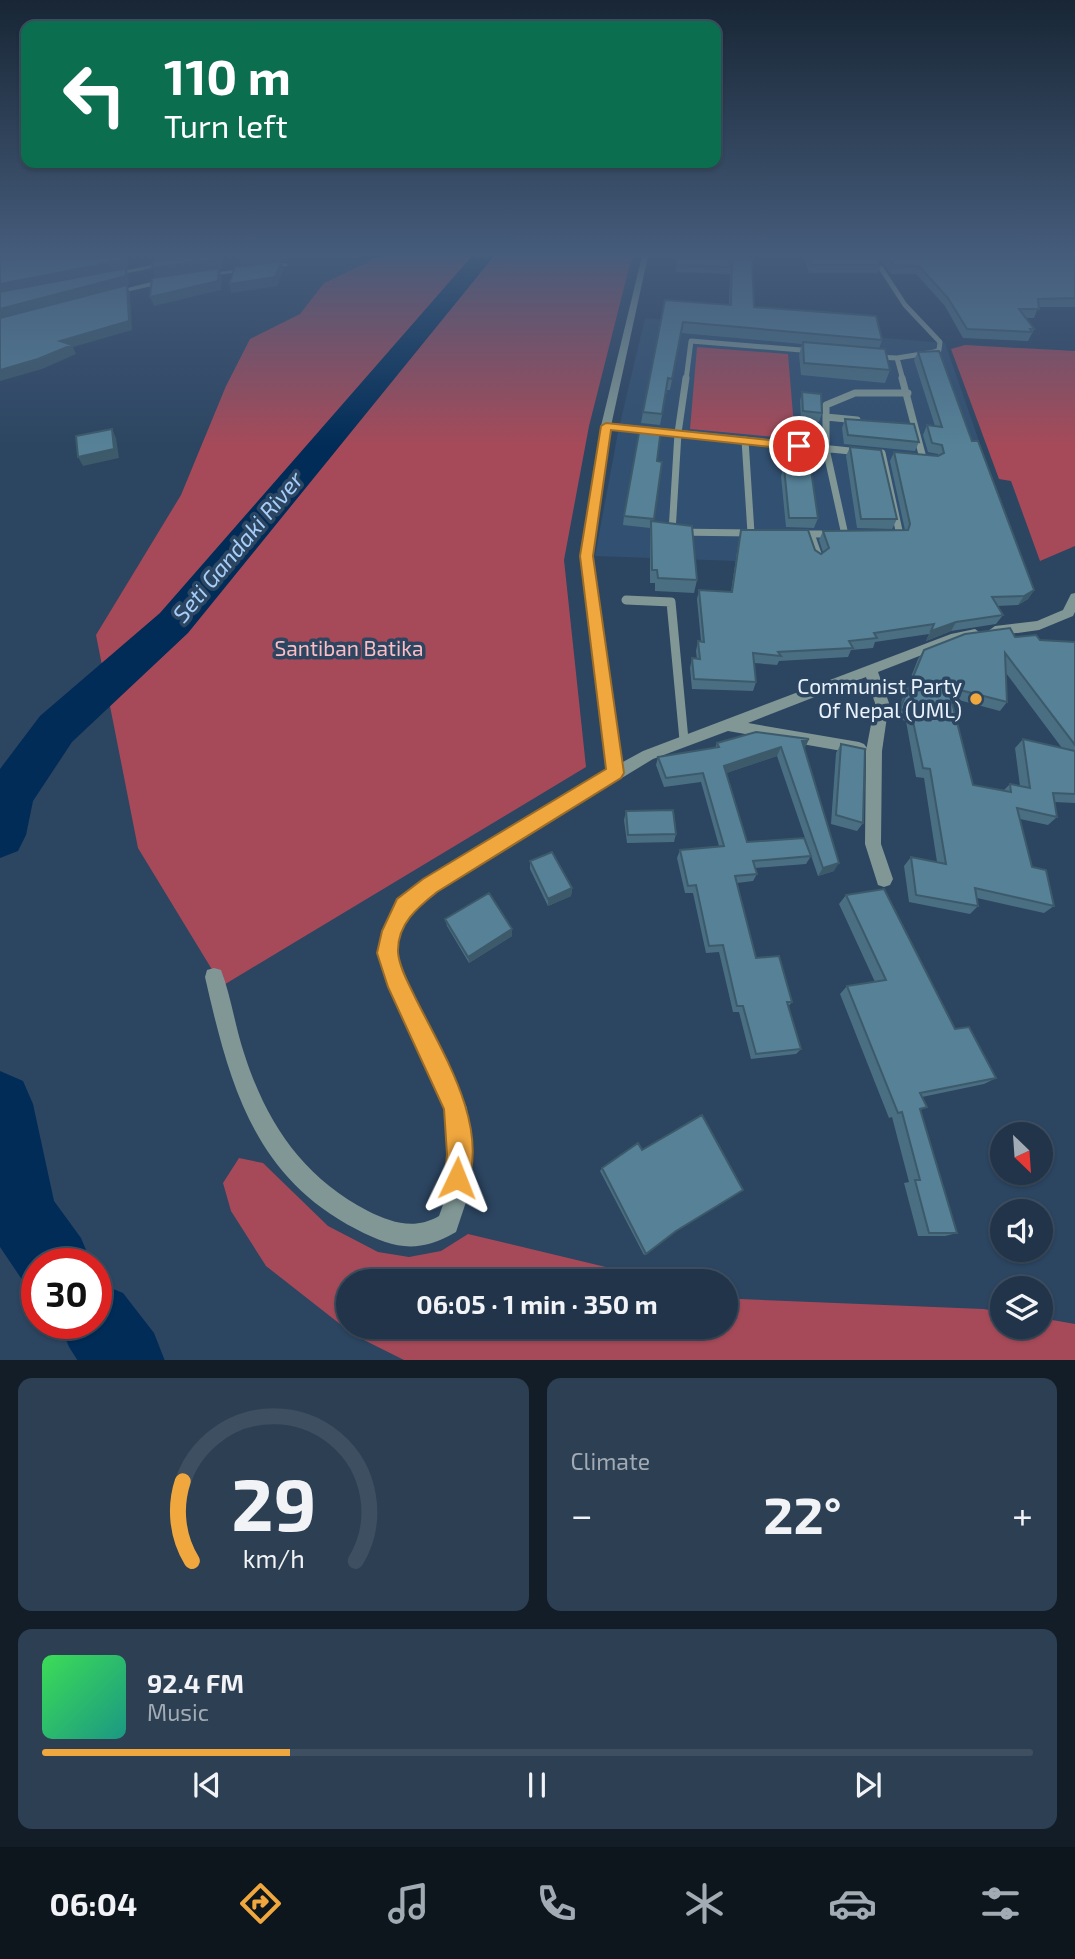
<!DOCTYPE html>
<meta charset="utf-8">
<style>
:root{--surface:#213449;--page:#2d3f53;--text:#f1f3f6;--muted:#a2aab4;--line:#3e4f61;--accent:#f0a73e}
body{margin:0;font-family:"Exo 2",sans-serif;background:var(--page);color:var(--text);height:100vh;display:flex;flex-direction:column;font-size:26px;white-space:nowrap}
*{box-sizing:border-box;margin:0}
p{font-size:23px;color:var(--muted)}
.icon{flex:none;width:38px;height:38px;fill:none;stroke:currentColor;stroke-width:2;stroke-linecap:round;stroke-linejoin:round}
.map{position:relative;height:1360px;overflow:hidden}
.sheet{display:flex;flex-direction:column;gap:18px;padding:18px;background:#121d28;flex:1}
.sheet>*{flex:none}
.banner{position:absolute;left:21px;top:21px;width:700px;height:147px;border-radius:14px;box-shadow:0 2px 5px #0004,0 0 0 2px var(--line);background:#0b6e4f;color:#fff;overflow:hidden}
.needle{width:46px;rotate:155deg}
.controls{position:absolute;left:990px;top:1122px;display:grid;gap:14px}
.controls a{display:grid;place-items:center;width:63px;height:63px;border-radius:50%;background:var(--surface);box-shadow:0 2px 5px #0004,0 0 0 2px var(--line);font-size:35px}
.speed{position:absolute;left:21px;top:1248px;display:flex;gap:14px;font-size:35px;font-weight:700;text-align:center}
.speed>*{display:grid;place-content:center;width:91px;height:91px;border-radius:50%;background:var(--surface);box-shadow:0 2px 5px #0004,0 0 0 2px var(--line);line-height:1}
.speed .limit{border:10px solid #d22;background:#fff;color:#111}
.pin{position:absolute;display:grid;place-items:center;width:60px;height:60px;color:#fff;margin:-30px;border:4px solid #fff;border-radius:50%;box-shadow:0 2px 7px #0007}
.me{position:absolute;width:77px;margin:-38px;rotate:2deg;stroke-linejoin:round;filter:drop-shadow(0 0 5px #0008)}
.turn{display:flex;align-items:center;gap:24px;height:147px;padding:0 28px;font-size:32px}
.turn .icon{width:91px;height:91px;stroke-width:2.5}
.turn b{display:block;font-size:49px;line-height:60px}
.big{font-size:52px;font-weight:700;line-height:1.1}
.sheet .card{flex:1;display:flex;flex-direction:column;justify-content:center;gap:10px;min-width:0;padding:0 24px;border-radius:14px;background:var(--page)}
.sheet .dial{align-items:center;gap:0}
.dial svg{height:182px;overflow:visible;fill:none;stroke:var(--line);stroke-width:7;stroke-linecap:round;text-anchor:middle}
.dial text{fill:var(--text);stroke:none}
.song{display:flex;align-items:center;gap:21px}
.cover{width:84px;height:84px;border-radius:10px;background:linear-gradient(135deg,hsl(130 70% 55%),hsl(170 70% 35%))}
.played{height:7px;border-radius:4px;background:linear-gradient(90deg,var(--accent) 25%,var(--line) 25%)}
.keys{display:flex;justify-content:space-around;direction:ltr}
.heat{display:flex;justify-content:space-between;align-items:center;font-size:38px;direction:ltr}
.sheet .tiles{flex:1;display:grid;gap:18px;grid-template-columns:1fr 1fr}
.card:last-child{grid-column:span 2}
.trip{position:absolute;left:336px;top:1269px;width:402px;height:70px;border-radius:35px;background:var(--surface);box-shadow:0 2px 5px #0004,0 0 0 2px var(--line);font-weight:700;line-height:70px;text-align:center}
.dock{display:flex;height:112px;justify-content:space-around;align-items:center;background:#0d151d;color:var(--muted)}
.dock .icon{width:49px;height:49px}
.dock .active{color:var(--accent)}
.dock b{font-size:32px;color:var(--text)}
.map>svg:first-child{display:block}
</style>
<div class="map">
<svg width="1075" height="1361" viewBox="0 0 1075 1361">
<rect width="100%" height="100%" fill="#2c4561"/>
<path fill="#325071" d="M645 318 945 343 1024 571 595 556 618 432Z"/>
<path fill="#a64a59" d="M381 256H632L589 426 564 560 586 767 222 986 138 848 96 635 181 495 226 386 250 339 300 314 324 283Z
M965 345 1075 351V546L1040 561 1011 481 999 479 951 349Z
M697 347 788 354 795 439 690 429Z
M239 1158 263 1163 328 1226 378 1252 409 1257 441 1251 468 1234 664 1281H348V1326H726V1296L740 1299 983 1309 1003 1312V1326H1041V1318L1075 1324V1360H404L354 1335 266 1266 231 1211 223 1183Z"/>
<g fill="none" stroke-linecap="round" stroke-linejoin="round">
<path fill="#002c57" fill-rule="evenodd" d="M472 256H494L188 633 72 742 33 801 26 835 18 851 0 858V769L40 716 160 613Z
M0 1071 23 1081 33 1104 54 1201 81 1238 92 1264H37V1294L29 1290 0 1247Z
M96 1282 123 1293 154 1333 165 1361H78L69 1347 59 1323H96Z"/>
<path stroke="#809795" stroke-width="5" d="M873 256 905 305 940 342 939 350 934 352 897 358
M877 357 897 358 903 380
M686 380 691 341 813 351"/>
<path stroke="#809795" stroke-width="7" d="M686 378 678 433 672 532 753 533
M902 378 923 458
M826 417 857 420
M606 426 860 452
M745 440 751 533
M882 453 900 535H894
M799 534H833
M810 534 812 539
M845 535 826 449V405L855 393H908"/>
<path stroke="#809795" stroke-width="9" d="M811 537 818 557
M626 600 671 602 684 740"/>
<path fill="#809795" fill-rule="evenodd" d="M642 256H648L611 426 593 556 621 763 643 751 951 634 975 629 982 634 980 637 958 641 878 672 889 703 882 751 881 844 893 879 890 885 884 887 878 885 865 844 866 751 875 703 866 677 748 723 859 742 864 744 867 748 864 752 859 754 728 731 653 759 436 891 410 912 401 932 397 953 405 976 467 1108 471 1155 466 1202 456 1232C418 1254 394 1249 356 1229 253 1176 229 1082 205 977L207 970 214 968 221 970C231 996 235 1026 244 1053 266 1122 302 1177 368 1211 392 1223 415 1230 439 1216L444 1202 449 1155 445 1109 389 986 379 953 383 931 398 900 424 879 607 771 581 556 601 426Z
M170 261 172 264 108 277 104 275Z
M286 263 288 266 201 277 197 275Z
M167 278H170V282L112 295 108 293Z
M1075 593V612L1073 616 1039 630 995 636 988 631 995 626 1037 621 1063 610 1071 594Z"/>
</g>
<path fill="#4a6f82" fill-rule="evenodd" d="M677 256H727L731 266 732 258 754 307 882 340 879 349 890 370 885 383 801 375 799 355 802 344 681 333 670 390H667L660 425 641 423 643 412 665 300 729 305 730 273V274L676 272Z
M803 256H875L881 265 878 273H809Z
M877 256H1075V307H1038L1034 318H1025L1034 329 1028 341 963 338 945 306 916 274H891Z
M918 352 972 441 1034 590 1028 599 1018 605 997 606 1003 615 996 624 951 631 926 641 929 634 875 642 873 648 851 650 848 657 779 661 777 665 754 663 756 682 753 691 692 689 690 668 692 658 697 659 696 651 698 641H701L697 599 699 590 731 592 739 539 741 530 815 550 821 554 823 552 819 540 823 531 905 530 890 461 894 452 938 456V454L928 452 923 435 927 425 935 426 914 360Z
M802 392 822 413 819 422 801 420 800 401Z
M845 419 919 442 915 451 844 444 842 428Z
M850 447 897 519 892 529 857 528 846 456Z
M657 461 653 522 697 580 694 593 655 591V583H650V528L623 525 624 516Z
M784 467 818 518 814 528 786 527 781 476Z
M1015 637 1040 640 1075 642V803L1054 802 1057 817 1048 825 1020 819 1032 867 1054 906 1044 913 977 898 978 906 970 914 909 902 904 866 911 857 937 862 924 778 916 777 906 721 895 718 918 659 924 650ZM1006 673 1062 748 1023 739 1015 748 1020 786 1010 784 1004 790 973 785 951 698 1000 711 1007 702Z
M809 739 804 748 834 871 818 876 777 756 726 773 747 842 811 856 806 864 755 868 757 874 753 881 737 883 756 958 792 1002 788 1007 801 1049 796 1054 751 1059 739 1012H733L719 952 706 953 693 893H685L677 858 680 850 719 846 701 782 664 787 656 765 658 757 715 748 717 743Z
M841 744 863 823 857 831 831 824 836 753Z
M626 811 676 834 674 842 627 843 624 820Z
M530 861 572 888 571 896 548 906 530 869Z
M846 895 955 1029 996 1078 984 1084 922 1097 927 1107 920 1110 957 1233 945 1236H918L904 1183 909 1182 892 1117 889 1118 840 994 847 986 875 982 839 904Z
M445 919 512 936 469 963 447 926Z
M602 1168 676 1231 644 1255 600 1171Z"/>
<path fill="#3c5a6a" d="M0 256H23L0 259Z
M125 256H128V268L126 269 129 277V285L0 319V284Z
M154 256H199L157 263Z
M220 256 223 264V269H219L222 278 221 290 154 306 150 297 156 278 152 268Z
M261 256H288L287 261H282L284 269 277 286 231 293 229 284 241 266 239 258Z
M127 285 130 294 132 330 73 347 76 354 42 369 0 381V370L60 341Z
M112 429 116 438 119 458 83 466 78 457Z
M1034 590 1028 599 1018 605 1024 596Z
M956 622 951 631 926 641 931 631Z
M809 739 805 748 797 750 802 741Z
M781 747 777 756 721 775 724 766Z
M839 863 834 871 818 876 823 868Z
M572 888 571 896 548 906V899Z
M512 929V936L469 963 468 957Z"/>
<path fill="#568197" stroke="#3c5a6a" stroke-width="2" d="M21 256H125V260L0 284V260Z
M185 256H220V259L152 268 153 262Z
M240 256H261L239 258Z
M677 256H727L731 267 677 265Z
M808 256H875L881 265H811Z
M886 256H1075V298L1038 299 1039 309H1019L1034 329H1030L1032 332 967 329 948 298 919 266 894 265Z
M732 258 752 259 754 307 876 316 882 340 683 322 672 379 668 378 662 414 643 412 665 300 731 305Z
M282 261 275 277 229 284 235 267Z
M126 268V276L0 309V292Z
M219 268 218 281 150 297 152 278Z
M127 285 129 321 60 341 72 345 38 359 0 370V318Z
M803 342 885 349 890 370 804 363Z
M939 351 972 441H978L1034 590 1024 596 992 597 1003 615 956 622 931 631 934 624 874 633 877 638 849 641 853 648 778 652 781 656 753 653 756 682 694 679 692 658 700 659 698 641 704 642 699 590 732 592 741 530H808L815 550 821 554 829 548 823 531 908 530 910 524 894 452 938 456 944 453 942 445 932 443 927 425 942 427 918 352Z
M802 392 821 394 822 413 803 411Z
M845 419 914 424 919 442 848 435Z
M640 427 661 429 657 461 662 462 654 519 624 516Z
M112 429 114 449 78 457 76 436Z
M850 447 881 450 897 519H861Z
M784 467 811 470 818 518H789Z
M651 521 692 526 697 580 658 578 657 570H652Z
M1010 628 1015 637 1036 635 1040 640 1075 642V745L1005 653 1007 702 948 687 973 785 1011 792 1010 784 1030 788 1023 739 1075 751V794L1053 793 1057 817 1017 808 1032 867 1046 870 1054 906 975 888 978 906 916 895 911 857 946 864 930 769 923 768 911 712 900 709 924 650 965 634Z
M756 732 809 739 802 741 839 863 823 868 781 747 724 766 747 842 804 838 811 856 753 861 757 874 735 876 756 958 779 956 792 1002H787L801 1049 756 1054 743 1006H737L723 945 709 946 696 885 688 886 680 850 724 846 703 773 666 778 658 757 719 747 717 743Z
M841 744 865 749 863 823 836 815Z
M673 810 676 834 628 835 626 811Z
M552 852 572 888 548 899 530 861Z
M884 889 955 1029 969 1027 996 1078 920 1093 927 1107 920 1109 957 1233H929L915 1180H920L902 1112 898 1113 847 986 886 980 846 895Z
M489 893 512 929 468 957 445 919Z
M702 1115 743 1190 676 1231 646 1254 602 1168 638 1143 642 1150Z"/>
<linearGradient id="sky" x2="0" y2="1"><stop stop-color="#182635"/><stop offset="0.57" stop-color="#455c7b"/><stop offset="1" stop-color="#455c7b" stop-opacity="0"/></linearGradient>
<rect width="1075" height="446" fill="url(#sky)"/>
<path fill="#f0a73e" stroke="#9c6d28" stroke-width="2" d="M606 423 799 443 805 446 799 450 611 430 593 556 624 773 621 778 437 892C418 907 397 924 398 952 399 967 409 984 415 997 441 1050 491 1127 466 1187L457 1191 448 1187 445 1178 447 1154 444 1109 388 987 377 953 382 931 397 899 423 879 606 769 580 556 601 426Z"/>
<circle fill="#f0a73e" stroke="#2c4561" stroke-width="2.5" cx="976" cy="699" r="7"/>
<g text-anchor="middle" stroke-width="7" stroke-linejoin="round" paint-order="stroke">
<g font-size="21" fill="#fcbdc3" stroke="#2c4561">
<text x="349" y="656">Santiban Batika</text>
</g>
<g font-size="21" fill="#eaf3fd" stroke="#2c4561" text-anchor="end">
<text x="962" y="694">Communist Party<tspan x="962" dy="24">Of Nepal (UML)</tspan></text>
</g>
<g font-size="23" font-style="italic" fill="#a7cdf8" stroke="#2c4561">
<text transform="translate(238 547) rotate(-50)" y="8">Seti Gandaki River</text>
</g>
</g>
</svg>
<div class="controls">
<a><svg class="needle" viewBox="-14 -14 28 28"><path d="M0-13l5 13h-10z" fill="#e53935"/><path d="M0 13l5-13h-10z" fill="#a2aab4"/></svg></a>
<a><svg class="icon" aria-label="sound" viewBox="0 0 24 24"><path d="M4 9h4l5-4v14l-5-4H4zM17 9q2 3 0 6"/></svg></a>
<a><svg class="icon" aria-label="layers" viewBox="0 0 24 24"><path d="M12 4l9 5-9 5-9-5zM3 14l9 5 9-5"/></svg></a>
</div>
<div class="speed"><div class="limit">30</div></div>
<div class="pin" style="left:799px;top:446px;background:#d93025"><svg class="icon" aria-label="arrive" viewBox="0 0 24 24"><path d="M6 21V4h12l-3 4 3 4H6"/></svg></div>
<svg class="me" style="left:457px;top:1178px" viewBox="-20 -20 40 40"><path d="M0-17L14 15 0 8-14 15z" fill="#f0a73e" stroke="#fff" stroke-width="4"/></svg>
<div class="trip">06:05 · 1 min · 350 m</div>
<div class="banner">
<div class="turn"><svg class="icon" aria-label="left" viewBox="0 0 24 24"><path d="M17 20v-9H6M10 6l-5 5 5 5"/></svg><div><b>110 m</b>Turn left</div></div>
</div>
</div>
<section class="sheet">
<div class="tiles">
<div class="card dial"><svg viewBox="0 0 100 80">
<path d="M14 69A42 42 0 1 1 86 69"/>
<path d="M14 69A42 42 0 0 1 10 34" stroke="#f0a73e"/>
<text x="50" y="56" font-size="32" font-weight="700">29</text>
<text x="50" y="72" font-size="11">km/h</text>
</svg></div>
<div class="card"><p>Climate</p>
<div class="heat"><a>−</a><b class="big">22°</b><a>+</a></div>
</div>
<div class="card">
<div class="song"><i class="cover"></i><div><b>92.4 FM</b><p>Music</p></div></div>
<div class="played"></div>
<div class="keys"><svg class="icon" aria-label="previous" viewBox="0 0 24 24"><path d="M18 5L8 12l10 7zM5 5v14"/></svg><svg class="icon" aria-label="pause" viewBox="0 0 24 24"><path d="M8 5v14M16 5v14"/></svg><svg class="icon" aria-label="next" viewBox="0 0 24 24"><path d="M6 5l10 7-10 7zM19 5v14"/></svg></div>
</div>
</div>
</section>
<nav class="dock">
<b>06:04</b>
<svg class="icon active" aria-label="directions" viewBox="0 0 24 24"><path d="M12 3l9 9-9 9-9-9zM9 14v-3h6M13 9l2 2-2 2"/></svg>
<svg class="icon" aria-label="music" viewBox="0 0 24 24"><path d="M9 18V5l10-2v13"/><circle cx="6" cy="18" r="3"/><circle cx="16" cy="16" r="3"/></svg>
<svg class="icon" aria-label="phone" viewBox="0 0 24 24"><path d="M5 4h4l2 5-3 2q2 4 5 5l2-3 5 2v4C11 20 4 13 5 4z"/></svg>
<svg class="icon" aria-label="climate" viewBox="0 0 24 24"><path d="M12 3v18M4 7l16 10M4 17L20 7"/></svg>
<svg class="icon" aria-label="car" viewBox="0 0 24 24"><path d="M5 17H2v-5l4-1 3-4h7l3 4 3 1v5h-3M9 17h6M6 11h13"/><circle cx="7" cy="17" r="2"/><circle cx="17" cy="17" r="2"/></svg>
<svg class="icon" aria-label="filters" viewBox="0 0 24 24"><path d="M4 7h16M4 17h16"/><circle cx="9" cy="7" r="2"/><circle cx="15" cy="17" r="2"/></svg>
</nav>
